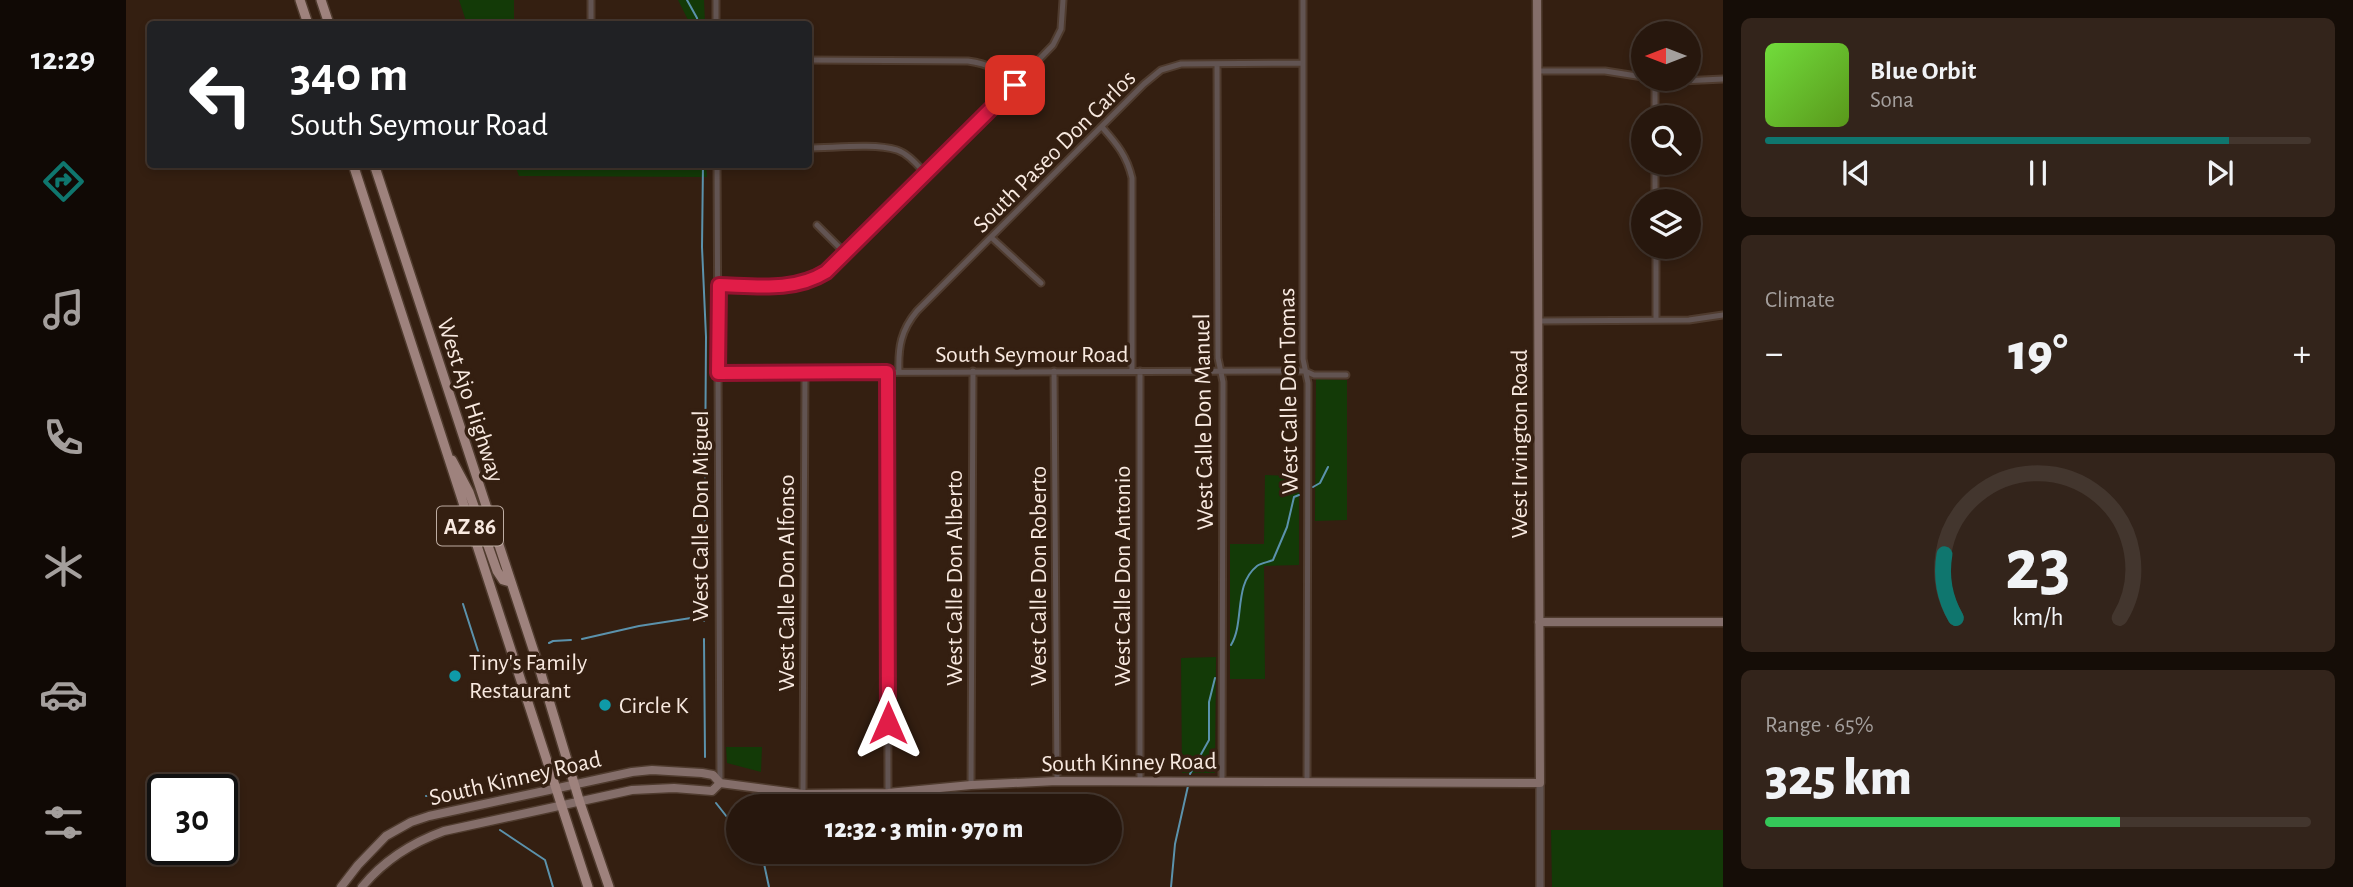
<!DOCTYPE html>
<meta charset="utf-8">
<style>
:root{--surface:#27170d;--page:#33241b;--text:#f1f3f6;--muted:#a49f9d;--line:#43362e;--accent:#0f766e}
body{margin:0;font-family:"Alegreya Sans",sans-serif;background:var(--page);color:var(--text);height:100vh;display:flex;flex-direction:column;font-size:26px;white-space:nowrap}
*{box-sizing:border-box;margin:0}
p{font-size:23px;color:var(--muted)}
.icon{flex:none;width:38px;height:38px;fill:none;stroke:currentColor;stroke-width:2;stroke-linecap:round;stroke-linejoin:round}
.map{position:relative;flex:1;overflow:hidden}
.drawer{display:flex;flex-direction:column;gap:18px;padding:18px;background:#150d07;width:630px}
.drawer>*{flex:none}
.top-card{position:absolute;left:21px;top:21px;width:665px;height:147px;border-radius:7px;box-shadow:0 4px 10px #0003,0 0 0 2px var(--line);background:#202124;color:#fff;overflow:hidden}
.needle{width:46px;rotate:270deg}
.controls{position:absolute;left:1505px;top:21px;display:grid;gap:14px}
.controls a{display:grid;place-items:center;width:70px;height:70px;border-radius:50%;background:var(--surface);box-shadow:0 4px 10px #0003,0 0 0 2px var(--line);font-size:35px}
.speed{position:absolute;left:21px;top:774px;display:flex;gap:14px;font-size:35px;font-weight:700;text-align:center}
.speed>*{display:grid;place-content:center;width:91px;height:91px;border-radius:50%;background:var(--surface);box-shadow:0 4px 10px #0003,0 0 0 2px var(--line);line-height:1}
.speed .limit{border:4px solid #111;border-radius:10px;background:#fff;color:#111}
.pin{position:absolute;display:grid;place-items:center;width:60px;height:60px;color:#fff;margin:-30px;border-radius:14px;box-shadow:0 4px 10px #0006}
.me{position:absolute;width:77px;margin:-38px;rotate:0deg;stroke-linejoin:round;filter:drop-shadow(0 0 5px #0008)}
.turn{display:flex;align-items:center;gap:24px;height:147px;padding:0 28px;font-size:32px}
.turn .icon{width:91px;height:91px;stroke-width:2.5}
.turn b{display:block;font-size:49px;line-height:60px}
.big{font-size:52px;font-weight:800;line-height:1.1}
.drawer .tile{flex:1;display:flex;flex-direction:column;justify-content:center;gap:10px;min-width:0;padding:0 24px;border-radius:10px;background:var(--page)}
.drawer .dial{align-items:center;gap:0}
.dial svg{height:182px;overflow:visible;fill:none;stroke:var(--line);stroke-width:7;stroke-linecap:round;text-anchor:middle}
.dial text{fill:var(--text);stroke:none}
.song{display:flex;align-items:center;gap:21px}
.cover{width:84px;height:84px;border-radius:10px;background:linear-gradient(135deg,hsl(100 70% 55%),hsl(90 70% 35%))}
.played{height:7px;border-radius:4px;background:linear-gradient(90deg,var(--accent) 85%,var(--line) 85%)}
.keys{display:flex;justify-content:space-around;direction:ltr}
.heat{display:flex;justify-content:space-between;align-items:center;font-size:38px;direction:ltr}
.charge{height:10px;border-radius:5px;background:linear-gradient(90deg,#34c759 65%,var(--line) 0)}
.trip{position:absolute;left:600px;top:794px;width:396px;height:70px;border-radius:35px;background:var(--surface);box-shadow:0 4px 10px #0003,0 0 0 2px var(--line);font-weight:800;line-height:70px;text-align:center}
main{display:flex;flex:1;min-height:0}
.menu{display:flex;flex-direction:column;width:126px;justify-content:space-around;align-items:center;background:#100905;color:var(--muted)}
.menu .icon{width:49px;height:49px}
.menu .current{color:var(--accent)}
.menu b{font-size:32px;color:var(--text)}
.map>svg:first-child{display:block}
</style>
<main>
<nav class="menu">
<b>12:29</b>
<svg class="icon current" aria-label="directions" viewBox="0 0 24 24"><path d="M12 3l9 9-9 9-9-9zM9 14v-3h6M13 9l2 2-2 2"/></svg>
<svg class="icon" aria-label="music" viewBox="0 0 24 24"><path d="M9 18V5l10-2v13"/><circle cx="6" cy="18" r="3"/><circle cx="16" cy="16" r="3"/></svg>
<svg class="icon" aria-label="phone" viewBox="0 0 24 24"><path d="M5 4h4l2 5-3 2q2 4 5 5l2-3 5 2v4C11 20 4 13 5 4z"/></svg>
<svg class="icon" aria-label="climate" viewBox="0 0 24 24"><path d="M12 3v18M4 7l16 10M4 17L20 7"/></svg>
<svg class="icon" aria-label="car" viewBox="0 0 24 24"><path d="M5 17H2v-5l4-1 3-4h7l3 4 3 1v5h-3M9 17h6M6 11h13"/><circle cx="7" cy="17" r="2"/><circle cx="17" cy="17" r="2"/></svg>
<svg class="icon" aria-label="filters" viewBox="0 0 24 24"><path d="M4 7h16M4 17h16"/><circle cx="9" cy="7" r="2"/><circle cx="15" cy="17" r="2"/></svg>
</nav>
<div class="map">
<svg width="1597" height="887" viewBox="0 0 1597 887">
<rect width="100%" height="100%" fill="#341f11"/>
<path fill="#133a07" d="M333 0H388V24H341Z
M552 0H578L579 24H564Z
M469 164 482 169 515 170 516 165H580L581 177 393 176 389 165Z
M1190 379 1221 380V520L1189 521Z
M1139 475 1173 476V565L1138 566 1139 679H1104V544H1138Z
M1090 657 1089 773H1056L1055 658Z
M600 747H636L635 772 601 763Z
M1425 830H1597V887H1426Z"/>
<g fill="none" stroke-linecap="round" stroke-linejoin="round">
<path stroke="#5b92ac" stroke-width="2" d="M561 0 571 18 572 24
M577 164 576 247 580 337 578 621
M1187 487 1194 483 1202 467
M337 604 353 654 360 659 367 658
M456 639 513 626 578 616
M578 639 579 757
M423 643 427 641 445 640
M1105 645C1119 622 1107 585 1131 566 1135 563 1143 562 1147 560L1161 527 1168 497 1173 495
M1064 774 1083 740V702L1089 678
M300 796 321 794 327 799
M590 803 612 831
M374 830 419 860 427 887
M631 852 637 859 643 887
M1045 887 1049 844 1062 786"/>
<g stroke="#4f3b2e" stroke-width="9">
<path id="minor" d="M465 0V24
M590 0V24
M1177 0V359L1182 383 1181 782
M682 60 842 61C864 64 872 70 889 85
M1091 64 1092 358 1097 382 1096 780
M1411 71H1479L1517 77
M1529 79 1556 81 1597 79
M1529 79V117
M976 127C991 144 1001 156 1006 178V371
M682 148C708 148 747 143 771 150 783 154 792 166 801 175
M1529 163V201
M591 164 594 781
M691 225 720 254
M866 238 915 283
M1530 247V319
M593 285C629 286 668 292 700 272L801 175 927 45 935 29 937 0
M1412 321 1563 320 1597 315
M928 371 931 781
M761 372 762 793
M773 372C772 347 775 330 791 311L1018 84 1035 70 1055 64 1177 63
M592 373 1179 371 1188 375H1220
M1014 781V371
M845 785 847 371
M677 794 679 372"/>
</g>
<g stroke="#4f3b2e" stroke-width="10">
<path id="tertiary" d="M1414 887V783"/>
</g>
<g stroke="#4f3b2e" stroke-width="11">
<path id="secondary" d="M1413 622H1597
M215 887 232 865 260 836 285 822 303 816 506 772 526 770 576 773 587 775 594 783 677 794 762 793 845 785 931 781 1414 783 1411 0
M236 887C258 860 285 843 318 831L506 790 548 788 586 791 594 783"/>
</g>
<g stroke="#4f3b2e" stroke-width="12">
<path id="primary" d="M174 0 182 24
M195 0 203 24
M227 164 462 887
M248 164 413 667 454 803 483 887
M326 460 343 492 371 571 377 580 384 582"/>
</g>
<use href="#minor" stroke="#625452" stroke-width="5"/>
<use href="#tertiary" stroke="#625452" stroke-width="7"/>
<use href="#secondary" stroke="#846e6a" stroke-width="8"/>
<use href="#primary" stroke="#9e827d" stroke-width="9"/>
</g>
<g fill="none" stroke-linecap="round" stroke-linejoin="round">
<g stroke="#92132f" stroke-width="18">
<path id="route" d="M762 723 761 372 592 373 593 285C629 286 668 292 700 272L889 85"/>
</g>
<use href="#route" stroke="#e11d48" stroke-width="12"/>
</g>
<g fill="#0f9aa8" stroke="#341f11" stroke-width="2.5">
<circle cx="329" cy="676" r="7"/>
<circle cx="479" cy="705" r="7"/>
</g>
<g text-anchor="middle" stroke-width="7" stroke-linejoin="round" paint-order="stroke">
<rect fill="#341f11" stroke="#bdaca2" stroke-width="2" x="311" y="506.5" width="66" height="39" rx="5"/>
<g font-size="23" font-weight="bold" fill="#f8e9e0">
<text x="344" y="534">AZ 86</text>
</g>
<g font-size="24" fill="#f8e9e0" stroke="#341f11">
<text transform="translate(928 151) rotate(-45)" y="8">South Paseo Don Carlos</text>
<text x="906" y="362">South Seymour Road</text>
<text transform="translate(1162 391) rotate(-91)" y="8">West Calle Don Tomas</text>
<text transform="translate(345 400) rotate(72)" y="8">West Ajo Highway</text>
<text transform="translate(1077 422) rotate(-91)" y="8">West Calle Don Manuel</text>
<text transform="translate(1393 444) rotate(-90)" y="8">West Irvington Road</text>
<text transform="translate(574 516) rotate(-90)" y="8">West Calle Don Miguel</text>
<text transform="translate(912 576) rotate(-90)" y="8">West Calle Don Roberto</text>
<text transform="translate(996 576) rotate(-90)" y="8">West Calle Don Antonio</text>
<text transform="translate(828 578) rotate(-90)" y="8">West Calle Don Alberto</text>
<text transform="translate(660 583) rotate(-90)" y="8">West Calle Don Alfonso</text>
<text transform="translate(1003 762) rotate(-1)" y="8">South Kinney Road</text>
<text transform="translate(389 778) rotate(-13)" y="8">South Kinney Road</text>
</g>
<g font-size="24" fill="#f8e9e0" stroke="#341f11" text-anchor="start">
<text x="343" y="670">Tiny's Family<tspan x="343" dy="28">Restaurant</tspan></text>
<text x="493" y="713">Circle K</text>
</g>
</g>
</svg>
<div class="controls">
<a><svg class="needle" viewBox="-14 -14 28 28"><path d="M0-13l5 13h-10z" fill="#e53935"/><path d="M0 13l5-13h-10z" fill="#a49f9d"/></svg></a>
<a><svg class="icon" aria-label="search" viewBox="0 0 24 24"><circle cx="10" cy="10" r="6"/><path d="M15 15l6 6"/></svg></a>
<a><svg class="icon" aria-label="layers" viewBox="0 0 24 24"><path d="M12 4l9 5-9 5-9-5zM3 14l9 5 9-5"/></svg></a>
</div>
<div class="speed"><div class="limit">30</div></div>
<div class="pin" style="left:889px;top:85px;background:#d93025"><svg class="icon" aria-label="arrive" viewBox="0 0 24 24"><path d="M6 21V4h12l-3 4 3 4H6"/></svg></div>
<svg class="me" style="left:762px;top:723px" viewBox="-20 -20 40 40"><path d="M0-17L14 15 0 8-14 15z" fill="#e11d48" stroke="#fff" stroke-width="4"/></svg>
<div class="trip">12:32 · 3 min · 970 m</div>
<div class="top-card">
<div class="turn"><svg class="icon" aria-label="left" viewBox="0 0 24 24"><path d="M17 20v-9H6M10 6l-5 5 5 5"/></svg><div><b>340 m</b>South Seymour Road</div></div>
</div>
</div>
<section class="drawer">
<div class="tile">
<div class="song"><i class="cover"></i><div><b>Blue Orbit</b><p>Sona</p></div></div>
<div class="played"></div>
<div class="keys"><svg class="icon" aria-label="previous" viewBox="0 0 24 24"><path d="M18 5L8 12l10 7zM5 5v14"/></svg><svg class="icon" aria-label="pause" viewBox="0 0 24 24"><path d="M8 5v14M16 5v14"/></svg><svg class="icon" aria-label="next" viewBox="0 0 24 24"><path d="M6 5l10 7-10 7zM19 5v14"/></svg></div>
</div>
<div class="tile"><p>Climate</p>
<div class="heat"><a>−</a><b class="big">19°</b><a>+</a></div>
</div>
<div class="tile dial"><svg viewBox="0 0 100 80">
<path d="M14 69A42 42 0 1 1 86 69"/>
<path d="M14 69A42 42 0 0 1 9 41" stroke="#0f766e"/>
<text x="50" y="56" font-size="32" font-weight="700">23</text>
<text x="50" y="72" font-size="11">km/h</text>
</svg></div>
<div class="tile"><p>Range · 65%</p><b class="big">325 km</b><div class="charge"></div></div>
</section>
</main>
